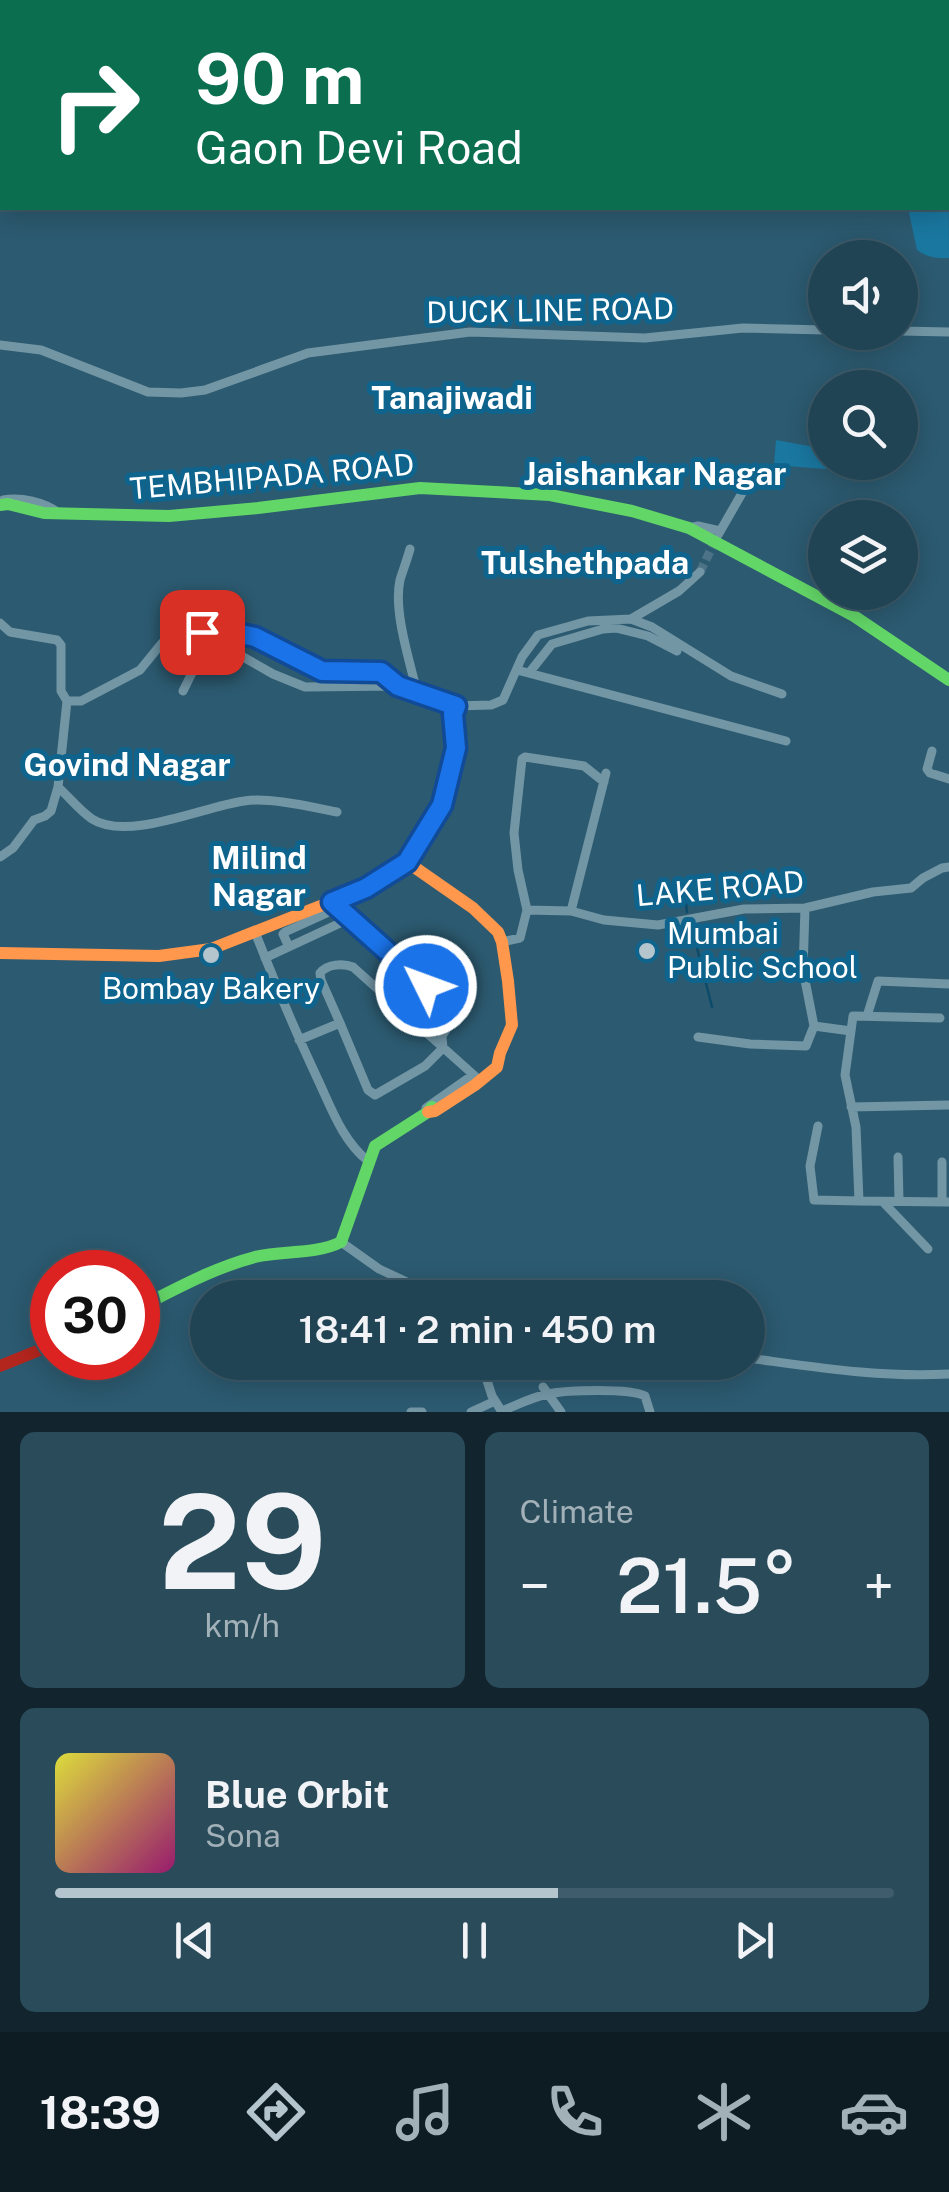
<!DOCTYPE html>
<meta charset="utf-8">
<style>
:root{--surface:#214454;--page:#294b5a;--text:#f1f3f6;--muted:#a2b0b8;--line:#3e5c6b;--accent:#b5c5cd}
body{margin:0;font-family:"Public Sans",sans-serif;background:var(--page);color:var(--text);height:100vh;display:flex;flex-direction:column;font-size:38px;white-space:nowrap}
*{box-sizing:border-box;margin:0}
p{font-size:32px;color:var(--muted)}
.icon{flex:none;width:55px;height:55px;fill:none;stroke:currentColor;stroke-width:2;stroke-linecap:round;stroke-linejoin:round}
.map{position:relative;height:1412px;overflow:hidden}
.sheet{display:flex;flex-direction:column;gap:20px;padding:20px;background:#12252e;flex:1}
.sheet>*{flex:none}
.banner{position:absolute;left:0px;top:0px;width:950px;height:210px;box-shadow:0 5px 25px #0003,0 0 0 2px var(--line);background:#0b6e4f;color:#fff;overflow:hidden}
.fabs{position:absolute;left:808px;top:240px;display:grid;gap:20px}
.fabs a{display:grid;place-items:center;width:110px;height:110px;border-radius:50%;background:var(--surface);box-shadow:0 5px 25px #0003,0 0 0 2px var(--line);font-size:50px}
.speed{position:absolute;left:30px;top:1250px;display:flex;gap:20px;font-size:50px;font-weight:700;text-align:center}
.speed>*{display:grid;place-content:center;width:130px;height:130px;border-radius:50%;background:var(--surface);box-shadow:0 5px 25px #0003,0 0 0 2px var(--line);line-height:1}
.speed .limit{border:15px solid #d22;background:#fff;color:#111}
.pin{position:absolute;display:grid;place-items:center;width:85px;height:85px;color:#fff;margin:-42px;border-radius:20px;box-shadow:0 5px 15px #0006}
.me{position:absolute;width:110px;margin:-55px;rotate:312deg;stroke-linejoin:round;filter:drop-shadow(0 0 8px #0008)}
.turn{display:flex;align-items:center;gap:35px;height:210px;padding:0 30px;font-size:45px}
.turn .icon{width:130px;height:130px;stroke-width:2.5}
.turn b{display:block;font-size:70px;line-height:85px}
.big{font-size:75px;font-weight:600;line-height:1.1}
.sheet .tile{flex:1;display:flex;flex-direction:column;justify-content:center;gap:15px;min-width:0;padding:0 35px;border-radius:15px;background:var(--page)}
.sheet .dial{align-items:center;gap:0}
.dial b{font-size:130px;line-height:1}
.song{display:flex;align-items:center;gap:30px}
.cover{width:120px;height:120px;border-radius:15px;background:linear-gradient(135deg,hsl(60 70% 55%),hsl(320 70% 35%))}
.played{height:10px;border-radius:5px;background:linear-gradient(90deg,var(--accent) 60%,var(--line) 60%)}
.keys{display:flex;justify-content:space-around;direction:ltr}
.heat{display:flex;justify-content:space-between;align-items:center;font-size:55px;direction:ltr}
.sheet .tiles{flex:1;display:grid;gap:20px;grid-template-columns:1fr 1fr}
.tile:last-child{grid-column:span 2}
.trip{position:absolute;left:190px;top:1280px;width:575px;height:100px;border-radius:50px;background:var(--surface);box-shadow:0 5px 25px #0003,0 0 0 2px var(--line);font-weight:600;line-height:100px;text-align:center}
.tab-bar{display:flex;height:160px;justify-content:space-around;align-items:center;background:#0d1b22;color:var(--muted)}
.tab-bar .icon{width:70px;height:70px}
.tab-bar .on{color:var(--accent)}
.tab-bar b{font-size:45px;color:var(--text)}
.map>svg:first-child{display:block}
</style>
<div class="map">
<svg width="949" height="1412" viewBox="0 0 949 1412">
<rect width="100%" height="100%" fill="#2c5a70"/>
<path fill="#1a77a0" d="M142 0H828L829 2H146Z
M948 16 949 258C937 259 927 257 917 250L908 208H948Z
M776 440 825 449V462L865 463 863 472 774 465Z"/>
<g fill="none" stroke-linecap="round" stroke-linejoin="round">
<path stroke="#0c4b6a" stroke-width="2.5" d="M683 882 684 883
M685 894 687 912
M692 928 712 1007"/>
<path stroke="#4c7385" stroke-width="9" stroke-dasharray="9 4.5" stroke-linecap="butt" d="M700 572 716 539"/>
<path stroke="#7396a5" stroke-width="9" d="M900 331 949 332
M0 345 41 350 148 392 181 393 205 390 308 353 470 332 645 338 743 328 825 330
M3 500C22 497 43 502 59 513
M689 528 698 526 720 531
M718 535 749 481
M410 549C407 560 403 570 400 580 393 611 410 662 417 692
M631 619 652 627 731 676 782 694
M0 623 10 632 57 640 61 645V691L67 701
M517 670 786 741
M529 673 552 644 603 629 616 628 648 636 677 651
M183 691 195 667 218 655 238 654 273 674 305 687 399 686
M67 701H81L123 679 140 670 162 643 181 634 222 630 255 637 322 671 381 672 399 686 456 706 491 705 503 700 522 657 538 635 588 621 631 619 679 591 700 572
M67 701 58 787C69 797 80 811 92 819 128 842 205 806 244 801 269 797 311 807 337 812
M932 751 927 769 930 773 949 779
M0 857 13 848 34 820 45 816 51 811 58 787
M407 862 442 805 456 748 453 713 456 706
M805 908 803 970 814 1026 851 1031 845 1075 856 1127 859 1201 949 1202
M527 910 518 870 514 833 522 759 525 757 584 766 604 782
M571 911 606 773
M255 932C275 983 296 1033 319 1082 332 1110 343 1141 368 1161
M502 942 520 938 527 910 571 911 604 920 658 925 744 909 805 908 873 892 911 888 923 878 942 868 949 867
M289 947 283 934 285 932 351 902
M265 958 351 918
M867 1016 878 981 949 984
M340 1023 321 980 320 973C327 964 343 963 353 967L476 1077
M851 1031 853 1016 940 1018
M698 1037 750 1044 806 1046 814 1026
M299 1040 340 1023 368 1090 375 1095 425 1066 443 1048 442 1036 454 1017 452 1009 332 902
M851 1107 949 1105
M426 1108 473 1075
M818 1126 810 1166 814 1200 859 1201
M898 1157 899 1201
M942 1201V1162
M883 1202 928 1249
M341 1242 379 1269 441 1298
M748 1358C815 1367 881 1378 949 1374
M481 1362 492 1396 502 1412
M543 1387 561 1412
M502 1411C517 1405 532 1397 548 1394 566 1390 631 1388 645 1396L650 1412
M411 1412H422
M471 1412 495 1401"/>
<path stroke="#63d668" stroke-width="12" d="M0 505 8 504 44 513 169 516 258 508 420 488 550 495 632 511 689 528 854 616 949 680
M138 1308C176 1289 213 1268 255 1257 283 1250 315 1255 341 1242L375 1146 428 1112 432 1107"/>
<path stroke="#ff974d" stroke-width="12" d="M0 953 159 956 211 949 366 888 407 862 473 908 498 932 502 942 508 981 512 1025 500 1053 497 1067 475 1085 435 1111 428 1112"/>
<path stroke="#b3261e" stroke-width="12" d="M0 1366 52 1345"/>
</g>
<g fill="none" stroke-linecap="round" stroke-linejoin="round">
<g stroke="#114b97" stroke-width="25">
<path id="route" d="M202 632 222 630 255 637 322 671 381 672 398 686 456 706 453 714 456 748 442 805 407 862 366 888 332 902 426 986"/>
</g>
<use href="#route" stroke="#1a73e8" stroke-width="18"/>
</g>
<g fill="#b5c5cd" stroke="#0f648d" stroke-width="4">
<circle cx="647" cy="951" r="10"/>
<circle cx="211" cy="955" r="10"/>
</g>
<g text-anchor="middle" stroke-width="10" stroke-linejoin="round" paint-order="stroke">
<g font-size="30" fill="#fff" stroke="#0f648d">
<text transform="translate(550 311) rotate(-1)" y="10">DUCK LINE ROAD</text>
<text transform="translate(272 477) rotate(-5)" y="10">TEMBHIPADA ROAD</text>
<text transform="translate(720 889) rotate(-5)" y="10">LAKE ROAD</text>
</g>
<g font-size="30" fill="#fff" stroke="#0f648d" text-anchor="start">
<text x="667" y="944">Mumbai<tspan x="667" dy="34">Public School</tspan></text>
<text x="211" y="999" text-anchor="middle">Bombay Bakery</text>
</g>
<g font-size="32" font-weight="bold" fill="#fff" stroke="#0f648d">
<text x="452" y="409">Tanajiwadi</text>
<text x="655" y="485">Jaishankar Nagar</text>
<text x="585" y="574">Tulshethpada</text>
<text x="127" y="776">Govind Nagar</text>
<text x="259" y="869">Milind<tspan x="259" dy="37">Nagar</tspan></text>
</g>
</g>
</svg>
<div class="fabs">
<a><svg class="icon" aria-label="sound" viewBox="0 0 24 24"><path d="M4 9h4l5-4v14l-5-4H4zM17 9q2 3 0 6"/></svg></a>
<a><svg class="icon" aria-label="search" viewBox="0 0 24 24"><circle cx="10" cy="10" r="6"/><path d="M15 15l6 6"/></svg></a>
<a><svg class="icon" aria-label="layers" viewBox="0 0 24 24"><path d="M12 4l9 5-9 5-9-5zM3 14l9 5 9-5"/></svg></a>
</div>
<div class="speed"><div class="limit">30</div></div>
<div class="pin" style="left:202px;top:632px;background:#d93025"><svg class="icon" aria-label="arrive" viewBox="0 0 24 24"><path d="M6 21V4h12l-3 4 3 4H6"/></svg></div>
<svg class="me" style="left:426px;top:986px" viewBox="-20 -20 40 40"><circle r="17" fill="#1a73e8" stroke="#fff" stroke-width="3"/><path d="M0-11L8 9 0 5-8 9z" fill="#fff"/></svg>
<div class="trip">18:41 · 2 min · 450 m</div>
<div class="banner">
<div class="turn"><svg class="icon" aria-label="right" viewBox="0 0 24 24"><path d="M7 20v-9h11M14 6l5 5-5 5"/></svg><div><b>90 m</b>Gaon Devi Road</div></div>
</div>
</div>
<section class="sheet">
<div class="tiles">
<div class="tile dial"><b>29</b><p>km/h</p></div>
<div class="tile"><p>Climate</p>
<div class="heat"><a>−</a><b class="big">21.5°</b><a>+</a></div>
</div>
<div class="tile">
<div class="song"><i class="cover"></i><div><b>Blue Orbit</b><p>Sona</p></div></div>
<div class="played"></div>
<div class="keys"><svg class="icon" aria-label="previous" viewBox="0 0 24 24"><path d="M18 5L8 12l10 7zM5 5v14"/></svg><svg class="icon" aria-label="pause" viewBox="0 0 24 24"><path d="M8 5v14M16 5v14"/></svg><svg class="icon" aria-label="next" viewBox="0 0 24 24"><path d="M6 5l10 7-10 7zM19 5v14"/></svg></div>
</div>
</div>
</section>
<nav class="tab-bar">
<b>18:39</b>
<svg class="icon on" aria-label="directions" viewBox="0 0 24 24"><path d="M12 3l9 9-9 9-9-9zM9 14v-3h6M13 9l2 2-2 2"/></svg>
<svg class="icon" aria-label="music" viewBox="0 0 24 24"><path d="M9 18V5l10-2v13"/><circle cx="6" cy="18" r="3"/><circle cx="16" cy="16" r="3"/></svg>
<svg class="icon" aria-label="phone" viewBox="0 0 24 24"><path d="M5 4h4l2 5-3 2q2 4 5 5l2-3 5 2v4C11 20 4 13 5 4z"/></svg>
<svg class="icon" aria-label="climate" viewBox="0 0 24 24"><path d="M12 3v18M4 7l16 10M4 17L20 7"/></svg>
<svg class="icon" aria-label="car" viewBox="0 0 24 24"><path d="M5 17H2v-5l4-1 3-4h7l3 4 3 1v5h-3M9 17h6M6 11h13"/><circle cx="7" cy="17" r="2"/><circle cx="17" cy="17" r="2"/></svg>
</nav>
